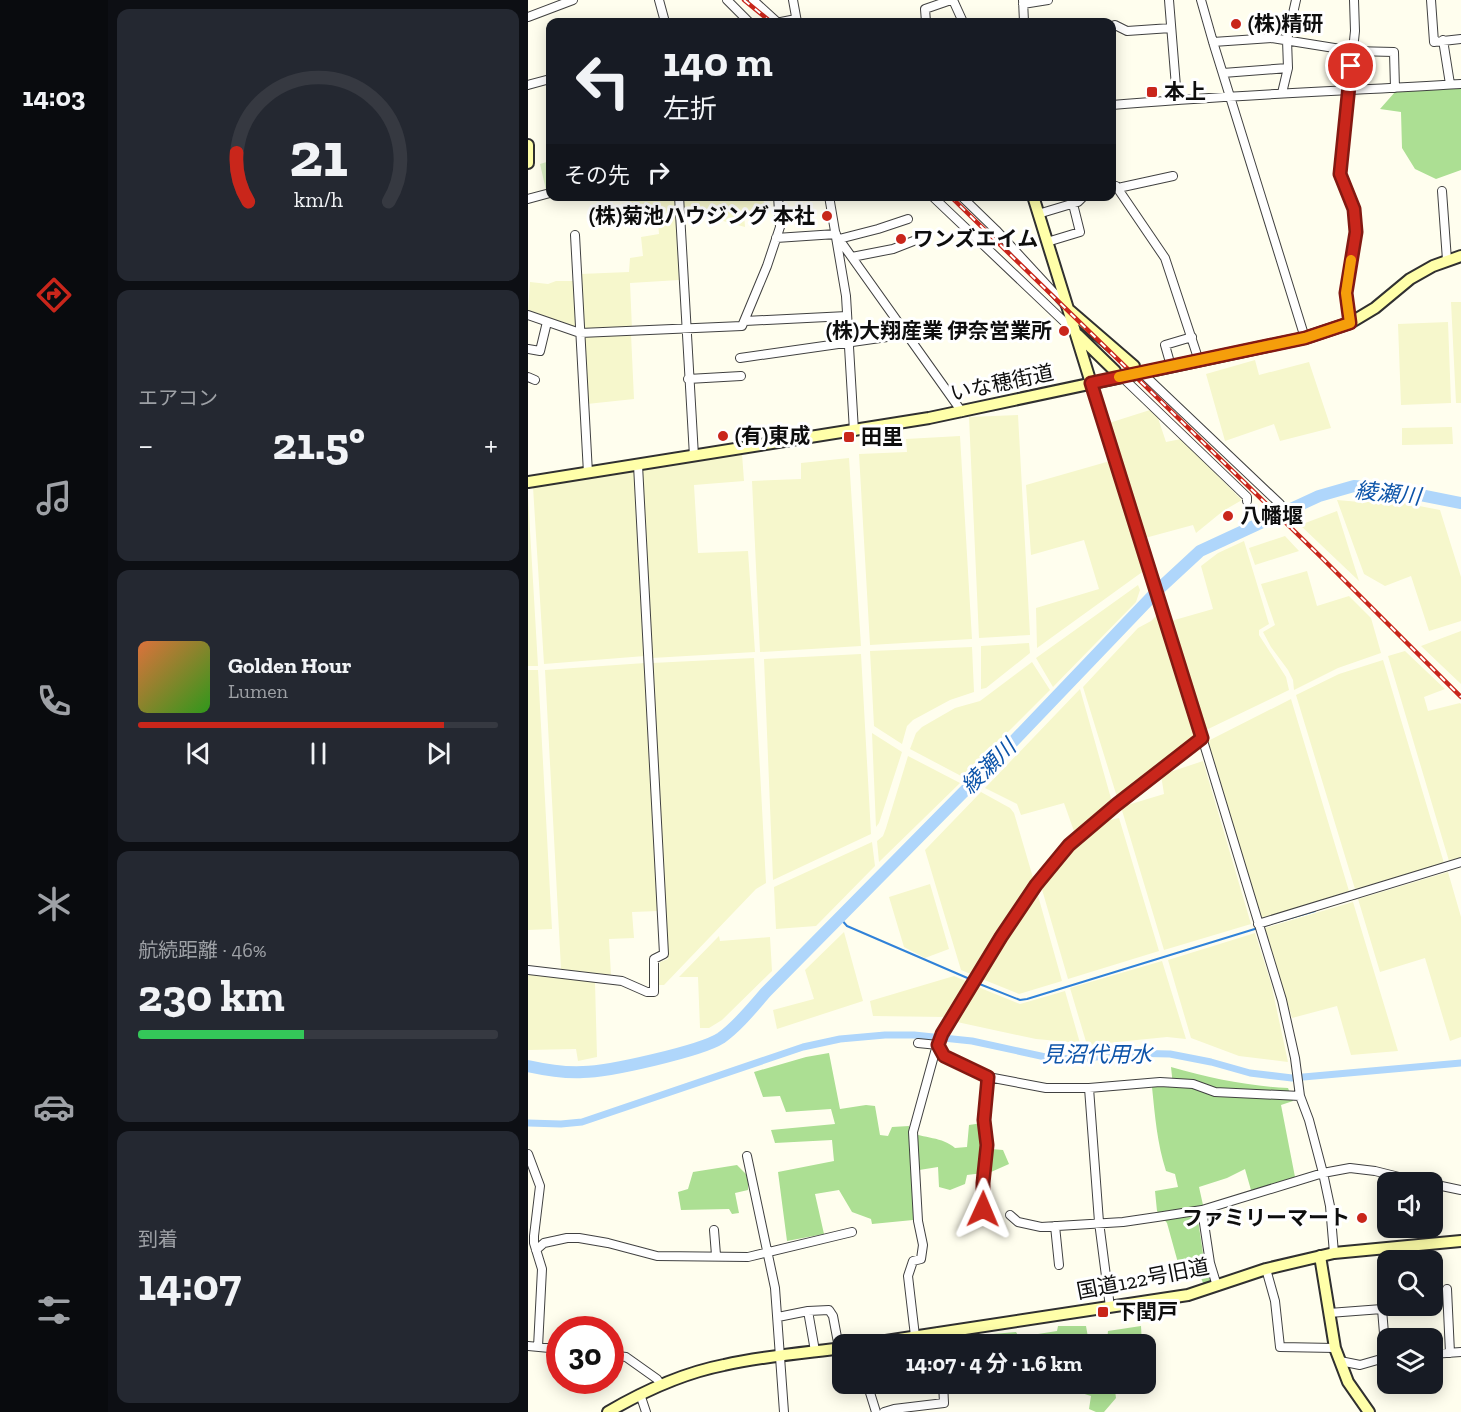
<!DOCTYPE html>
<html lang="ja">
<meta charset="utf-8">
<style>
:root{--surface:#171b24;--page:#242831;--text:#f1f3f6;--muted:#9ea1a6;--line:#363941;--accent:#c9261b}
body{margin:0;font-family:"Zilla Slab","Noto Sans JP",serif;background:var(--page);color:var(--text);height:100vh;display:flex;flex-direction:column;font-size:22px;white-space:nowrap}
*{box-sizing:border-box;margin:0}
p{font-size:20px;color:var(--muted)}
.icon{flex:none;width:33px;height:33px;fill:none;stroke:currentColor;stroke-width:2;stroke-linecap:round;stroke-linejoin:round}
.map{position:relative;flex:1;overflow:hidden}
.drawer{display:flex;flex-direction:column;gap:9px;padding:9px;background:#0d0f14;width:420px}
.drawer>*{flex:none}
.hud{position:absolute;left:18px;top:18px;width:570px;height:183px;border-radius:12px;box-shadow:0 3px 15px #0003;background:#171b24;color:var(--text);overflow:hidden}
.tools{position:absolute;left:849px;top:1172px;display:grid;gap:12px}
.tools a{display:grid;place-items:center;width:66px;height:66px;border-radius:12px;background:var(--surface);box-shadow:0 3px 15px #0003;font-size:30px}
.speed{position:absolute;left:18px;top:1316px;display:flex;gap:12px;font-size:30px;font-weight:700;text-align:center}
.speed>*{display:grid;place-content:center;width:78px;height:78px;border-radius:50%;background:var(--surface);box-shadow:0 3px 15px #0003;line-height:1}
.speed .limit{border:9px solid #d22;background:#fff;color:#111}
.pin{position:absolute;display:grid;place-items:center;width:51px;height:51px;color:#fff;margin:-26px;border:3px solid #fff;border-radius:50%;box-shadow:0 2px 6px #0007}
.me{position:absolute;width:66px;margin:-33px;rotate:1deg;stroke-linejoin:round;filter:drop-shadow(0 0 4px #0008)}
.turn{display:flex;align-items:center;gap:21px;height:126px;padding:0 18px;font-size:27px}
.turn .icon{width:78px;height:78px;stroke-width:2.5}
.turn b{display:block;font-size:42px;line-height:51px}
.then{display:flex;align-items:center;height:57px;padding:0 18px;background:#0003;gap:12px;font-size:22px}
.big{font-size:45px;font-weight:700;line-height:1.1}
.drawer .widget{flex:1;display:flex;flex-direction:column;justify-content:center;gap:9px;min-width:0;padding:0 21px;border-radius:12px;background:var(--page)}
.drawer .dial{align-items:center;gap:0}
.dial svg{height:156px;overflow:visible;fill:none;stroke:var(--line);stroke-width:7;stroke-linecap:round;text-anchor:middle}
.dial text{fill:var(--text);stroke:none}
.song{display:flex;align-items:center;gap:18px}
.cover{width:72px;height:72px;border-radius:9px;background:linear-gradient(135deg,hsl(20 70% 55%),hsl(110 70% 35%))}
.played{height:6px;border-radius:3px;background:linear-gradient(90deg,var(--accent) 85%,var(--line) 85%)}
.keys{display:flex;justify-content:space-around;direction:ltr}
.heat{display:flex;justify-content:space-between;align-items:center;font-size:33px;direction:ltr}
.charge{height:9px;border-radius:4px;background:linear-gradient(90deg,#34c759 46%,var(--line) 0)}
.trip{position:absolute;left:304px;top:1334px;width:324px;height:60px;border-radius:12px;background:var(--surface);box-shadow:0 3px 15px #0003;font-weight:700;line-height:60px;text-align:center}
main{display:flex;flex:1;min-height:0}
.tabs{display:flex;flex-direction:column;width:108px;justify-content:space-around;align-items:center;background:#090b0e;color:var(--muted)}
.tabs .icon{width:42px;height:42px}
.tabs .on{color:var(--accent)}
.tabs b{font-size:27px;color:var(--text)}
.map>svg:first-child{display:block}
</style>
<main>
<nav class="tabs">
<b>14:03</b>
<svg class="icon on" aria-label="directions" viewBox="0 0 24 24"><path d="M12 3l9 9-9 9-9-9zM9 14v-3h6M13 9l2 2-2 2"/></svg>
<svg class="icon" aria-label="music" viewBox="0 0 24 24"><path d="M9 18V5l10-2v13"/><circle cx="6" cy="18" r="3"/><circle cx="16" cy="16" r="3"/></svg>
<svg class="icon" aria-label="phone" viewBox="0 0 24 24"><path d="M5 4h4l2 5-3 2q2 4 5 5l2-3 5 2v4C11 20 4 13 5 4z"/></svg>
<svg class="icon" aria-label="climate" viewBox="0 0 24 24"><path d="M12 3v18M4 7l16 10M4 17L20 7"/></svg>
<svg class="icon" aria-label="car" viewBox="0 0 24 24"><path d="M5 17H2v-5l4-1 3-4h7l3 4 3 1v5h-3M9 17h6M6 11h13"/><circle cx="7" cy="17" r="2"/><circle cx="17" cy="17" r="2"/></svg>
<svg class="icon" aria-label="filters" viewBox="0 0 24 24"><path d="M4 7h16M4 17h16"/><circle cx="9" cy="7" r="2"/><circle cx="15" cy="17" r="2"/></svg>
</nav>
<section class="drawer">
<div class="widget dial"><svg viewBox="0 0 100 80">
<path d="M14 69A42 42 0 1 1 86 69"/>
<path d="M14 69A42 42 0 0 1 8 44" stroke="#c9261b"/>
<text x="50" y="56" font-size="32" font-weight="700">21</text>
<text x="50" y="72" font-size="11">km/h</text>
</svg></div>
<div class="widget"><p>エアコン</p>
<div class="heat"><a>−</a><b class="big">21.5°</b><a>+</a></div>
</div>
<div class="widget">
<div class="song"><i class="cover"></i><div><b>Golden Hour</b><p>Lumen</p></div></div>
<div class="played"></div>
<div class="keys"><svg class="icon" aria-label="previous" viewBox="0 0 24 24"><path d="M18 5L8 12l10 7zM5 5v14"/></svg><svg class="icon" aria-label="pause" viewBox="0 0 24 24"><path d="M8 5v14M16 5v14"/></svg><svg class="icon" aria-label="next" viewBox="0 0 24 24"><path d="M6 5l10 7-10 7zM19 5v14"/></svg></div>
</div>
<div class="widget"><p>航続距離 · 46%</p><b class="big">230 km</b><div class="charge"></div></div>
<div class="widget"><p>到着</p><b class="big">14:07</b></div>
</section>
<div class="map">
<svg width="933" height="1412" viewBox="0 0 933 1412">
<rect width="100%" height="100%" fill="#fffeee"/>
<path fill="#f6f7cc" d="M102 197H148L151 280 102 283 104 329 55 331 52 274 101 272 102 258 115 256 113 237 131 234 129 210 103 209Z
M155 197H235L236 204 226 206 225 214H216L217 227 155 210Z
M28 281H47L50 331 0 311 2 282 20 284Z
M923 302H933V403H928Z
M920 322 923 403 873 405 870 324Z
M103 334 106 399 59 404 55 337Z
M727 360 731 375 781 362 803 428 752 441 746 424 697 441 678 374Z
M622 410 630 418 638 442 653 439 714 500 695 511 668 533 665 525 617 538 581 423Z
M490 415 502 635 451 638 441 417Z
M924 427 925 444 874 445V428Z
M432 436 444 639 342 645 331 454 379 452 378 439Z
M214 454 216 481 166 485 170 553 220 551 227 652 124 658 114 469Z
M321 458 333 646 232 652 224 481 273 479V463Z
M582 461 617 570 509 648 508 608 571 589 556 540 503 555 498 485Z
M107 470 117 656 16 664 5 487Z
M0 496 10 666H0Z
M809 500 832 502 860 500 912 510 933 577V621L901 631 883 576 857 586 836 574Z
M809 511 831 581 772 525Z
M757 536 771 551 727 565 721 548Z
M716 541 741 624 731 630V635L758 677 761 690 676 731 643 621 685 609 673 566 690 553Z
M779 571 789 606 821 596 843 618 853 653 810 668 766 690 765 680 760 670 743 647 735 632 747 625 733 584Z
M610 585 612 590 608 602 525 687 508 658Z
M629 615H631L668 736 589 797 555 687 610 628 623 621Z
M933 631V684L893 646Z
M501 643 502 653 458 688 453 689V646Z
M444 647 446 692 422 700 385 720 379 726 374 744 346 726 342 651Z
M877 651 917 689 896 697 900 711 932 703 933 704V857L921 861 860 656Z
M333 654 343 834 245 880 236 659Z
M226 658 238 883 228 889 136 985H131L132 962 140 959 124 663Z
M855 660 916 863 827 889 768 695 811 674Z
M504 662 522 690 435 777 382 749 388 733 394 727 427 708 452 701Z
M117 663 130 911 104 912 106 938 81 939 83 975 33 969 17 670Z
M0 670H10L24 929 0 930Z
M552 689 584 802 547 834 536 803 493 815 489 804 457 788Z
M763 699 821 891 734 919 680 741Z
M344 733 374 752 351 823 348 827Z
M380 756 432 783 351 862 349 841 355 836 358 828Z
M675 761 723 924 636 950 593 807 636 794 633 775Z
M453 792 482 808 486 813 506 881 472 930 445 975 433 970 397 850Z
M591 818 631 951 540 979 513 886 550 841 573 822Z
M344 842 347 866 288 926 248 929 246 887Z
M920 872 933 917V1037L922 1041 897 958 852 972 830 899Z
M402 884 421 949 397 958 376 947 361 897Z
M509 892 534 981 491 994 454 979 475 942Z
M825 902 870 1051 823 1055 809 1006 764 1018 737 928Z
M316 932 335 1001 249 1029 245 1010 286 999 277 970Z
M727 933 743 983 760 1062 711 1056 663 1038 640 960Z
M191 936 192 941 242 937 244 971 194 1020 181 1028H172L170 977H151Z
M634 961 658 1039 639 1037 559 1045 542 988Z
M0 974 67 982 69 1057 50 1061 48 1049 0 1050Z
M426 976 440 982 424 1013 416 1017 345 1016 342 1001Z
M450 987 492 1004 537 991 552 1043 508 1039 429 1022Z"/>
<path fill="#acdf93" d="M933 87V170L908 179 887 169 874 148 873 112 852 109 867 92Z
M301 1053 312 1109 338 1105 347 1106 352 1135 360 1136 364 1127 381 1126V1132C395 1138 415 1137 427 1148L439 1147 441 1125 454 1123 461 1132 463 1149 475 1150 481 1164 463 1172 439 1175 437 1184 422 1190 411 1187 410 1167 385 1171V1220L344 1224 343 1219 324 1212 311 1190 287 1194 296 1234 259 1241 250 1172 306 1161 304 1140 247 1143 243 1130 307 1124 303 1109 258 1112 252 1096 235 1097 226 1072 278 1057Z
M643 1067C682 1078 719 1086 760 1088L765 1101 753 1105 767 1177 746 1185 723 1190 717 1169 699 1178 671 1187 675 1205 668 1207 676 1260 683 1283 676 1285 672 1276 655 1281 639 1223 629 1211 627 1191 650 1187 647 1174 638 1171C629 1143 627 1116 624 1087L645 1086Z
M209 1165 220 1176V1190L207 1193 211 1213 204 1214 201 1209 153 1210 150 1192 160 1189 165 1172Z
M530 1326H558L561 1343 579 1341 580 1331 613 1326 614 1344H466L465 1334 488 1332 491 1337 529 1331Z
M499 1383H586L588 1398 576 1412H568L561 1409 563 1396 525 1384 521 1390Z"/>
<path fill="#dff3c7" d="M22 161V189L18 190 12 164Z"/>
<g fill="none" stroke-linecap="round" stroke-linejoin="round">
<path stroke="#3082d8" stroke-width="2" d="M312 918 319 926 444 980
M735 926 787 911
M449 983 492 1000 499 999 730 928"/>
<path stroke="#afd6fb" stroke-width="7" d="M0 1123 33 1124 54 1122 275 1047 312 1039 357 1035H386L444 1041 522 1058 553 1059 598 1053 642 1054 683 1062 722 1073 764 1078 933 1063"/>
<path stroke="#afd6fb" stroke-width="12" d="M0 1066C18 1070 36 1073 55 1072 80 1072 173 1051 193 1038 210 1026 224 1008 238 992L480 747 632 588 672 551 791 496 826 486 857 488 933 503"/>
<g stroke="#414141" stroke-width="10">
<path id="street" d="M131 0 137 22
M199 0 221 22
M225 0 249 22
M265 0 269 22
M425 0 435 22
M495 0 496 22
M641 0 649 99
M673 0 685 42 777 338
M903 0 906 42 933 39
M495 4 520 0
M0 17 45 0
M253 22 268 19
M398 22 397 9 423 0
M584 26 587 25 599 31 643 28
M915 40 922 84
M685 42 744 38 825 51 866 52 867 88
M695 73 760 68
M0 85 22 79
M754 93 760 68 759 40 768 0
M584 105C700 95 816 91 933 84
M584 185 588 186 637 258 671 361
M590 188 645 176
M914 191 919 260
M151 196 166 456
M301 196 318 296 326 431
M404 196 547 332
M433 196 468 230 538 306
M0 199 22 193
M510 214 550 202 556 196
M47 235 60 473
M308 235 434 412
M248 238 308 234
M311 239 350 229 380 219
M519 242 552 232 545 204
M324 257 365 249 388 240
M0 315 52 333 214 326 239 266 252 227 250 196
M217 321 319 316
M822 323 818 293 828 232 826 209 812 174 827 31 826 0
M0 349 12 351 19 322
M212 358 380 334
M643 366 637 345 664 337
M613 372 752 504
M593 376 719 497V501
M0 377 7 380
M160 379 213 376
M563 383 625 584 634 606 754 1000 767 1058 772 1096 781 1120 795 1173 802 1206 806 1253
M730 924 933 862
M0 970 94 981 119 992H126V959L136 954 110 465
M390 1043 410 1045
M410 1045 416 1056 460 1077 518 1088H561L632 1082 665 1084 687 1092 772 1096
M561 1088 571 1222 582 1307
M0 1154 12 1186 6 1236V1243L14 1269 10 1347
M219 1156 247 1288 256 1412
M904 1184 933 1190
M674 1210 682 1263 689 1286
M482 1215 490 1222 513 1227 595 1222 629 1217 674 1210 795 1173 822 1168 847 1171 891 1182
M457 1218 454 1202 459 1145 456 1120 460 1077
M527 1226 531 1265
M186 1230 188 1255
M8 1250 16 1243 39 1238H51L80 1243 129 1256 220 1257 324 1232
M738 1269 747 1301 752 1347 807 1348
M919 1289 922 1353
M280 1311 287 1351
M801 1313 854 1309 858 1358
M250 1317 280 1311 301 1310 305 1316 311 1348
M411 1332 412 1344
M387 1336 380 1276 385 1261 393 1259 395 1245 390 1221 385 1132 407 1052 417 1028 426 1016 473 937 508 885 548 838 673 738
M0 1346 32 1349
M904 1354 933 1352
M82 1355 98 1357 129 1379 133 1385
M812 1361 832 1365 860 1357
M339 1383 348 1412
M112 1394 118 1412
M356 1412 366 1409 416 1403 415 1383"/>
</g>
<g stroke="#303030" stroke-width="14">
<path id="secondary" d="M0 145V163
M505 196 563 383
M540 309 606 366
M550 335 587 371
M0 482 401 418 777 338 822 323 847 308 882 279 905 266 933 256
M792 1256 807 1348 820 1382 841 1412
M338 1344 660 1295 738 1269 806 1253 933 1241
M80 1412C116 1391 155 1373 196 1365 235 1356 275 1353 315 1348"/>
</g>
<use href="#street" stroke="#fff" stroke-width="8"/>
<use href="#secondary" stroke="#ffffa9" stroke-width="10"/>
<g stroke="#c9261b" stroke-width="4.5">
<path id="rail" d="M216 0 243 22
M422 196 794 558 933 697"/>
</g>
<use href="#rail" stroke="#fff" stroke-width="2" stroke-dasharray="7" stroke-linecap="butt"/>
</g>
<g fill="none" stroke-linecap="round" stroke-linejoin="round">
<g stroke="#831912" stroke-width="15">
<path id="route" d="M455 1209V1183L459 1145 456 1120 460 1077 416 1056 410 1045 414 1034 473 937 508 885 541 845 588 805 674 738 563 383 777 338 822 323 818 293 828 232 826 209 812 174 823 66"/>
</g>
<use href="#route" stroke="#c9261b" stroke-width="10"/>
<path stroke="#f59e0b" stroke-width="10" d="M591 377 777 338 822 323 818 293 823 260"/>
</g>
<g fill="#c9261b" stroke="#fff" stroke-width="2">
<circle cx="708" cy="24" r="6"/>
<rect x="618" y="86" width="12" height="12" rx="3"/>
<circle cx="299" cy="216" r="6"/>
<circle cx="373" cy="239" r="6"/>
<circle cx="536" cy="331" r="6"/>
<circle cx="195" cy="436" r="6"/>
<rect x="315" y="431" width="12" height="12" rx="3"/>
<circle cx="700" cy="516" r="6"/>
<circle cx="834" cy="1218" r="6"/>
<rect x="569" y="1306" width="12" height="12" rx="3"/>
</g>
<g text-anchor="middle" stroke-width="6" stroke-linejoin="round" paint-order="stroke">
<g font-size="21" font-weight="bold" fill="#0e0e0e" stroke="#fff" text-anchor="start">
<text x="720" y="31">(株)精研</text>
<text x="636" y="99">本上</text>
<text x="287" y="223" text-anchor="end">(株)菊池ハウジング 本社</text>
<text x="385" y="246">ワンズエイム</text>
<text x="524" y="338" text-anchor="end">(株)大翔産業 伊奈営業所</text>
<text x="207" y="443">(有)東成</text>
<text x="333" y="444">田里</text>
<text x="712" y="523">八幡堰</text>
<text x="822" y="1225" text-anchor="end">ファミリーマート</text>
<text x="587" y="1319">下閏戸</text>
</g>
<g font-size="21" fill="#0e0e0e" stroke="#fff">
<text transform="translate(474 383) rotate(-12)" y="7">いな穂街道</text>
<text transform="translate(615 1279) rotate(-11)" y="7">国道122号旧道</text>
</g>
<g font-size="22" font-style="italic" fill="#0d54a9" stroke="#fff">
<text transform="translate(860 493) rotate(6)" y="8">綾瀬川</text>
<text transform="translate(460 766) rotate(-45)" y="8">綾瀬川</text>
<text x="569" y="1062">見沼代用水</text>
</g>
</g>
</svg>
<div class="tools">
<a><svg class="icon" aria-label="sound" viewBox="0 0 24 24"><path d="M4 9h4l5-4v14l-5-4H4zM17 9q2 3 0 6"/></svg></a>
<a><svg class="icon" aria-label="search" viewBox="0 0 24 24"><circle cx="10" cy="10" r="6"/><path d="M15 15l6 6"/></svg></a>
<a><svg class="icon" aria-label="layers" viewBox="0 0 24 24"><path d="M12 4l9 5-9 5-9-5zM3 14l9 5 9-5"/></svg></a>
</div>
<div class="speed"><div class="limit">30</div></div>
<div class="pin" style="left:823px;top:66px;background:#d93025"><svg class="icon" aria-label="arrive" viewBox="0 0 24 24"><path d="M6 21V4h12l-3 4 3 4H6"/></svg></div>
<svg class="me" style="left:455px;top:1209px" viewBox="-20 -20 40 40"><path d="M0-17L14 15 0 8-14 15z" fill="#c9261b" stroke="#fff" stroke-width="4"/></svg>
<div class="trip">14:07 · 4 分 · 1.6 km</div>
<div class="hud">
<div class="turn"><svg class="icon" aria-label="left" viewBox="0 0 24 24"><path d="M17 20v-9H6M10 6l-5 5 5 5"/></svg><div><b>140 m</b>左折</div></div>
<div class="then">その先<svg class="icon" aria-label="right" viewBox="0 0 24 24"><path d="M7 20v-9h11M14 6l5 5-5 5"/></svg></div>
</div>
</div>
</main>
